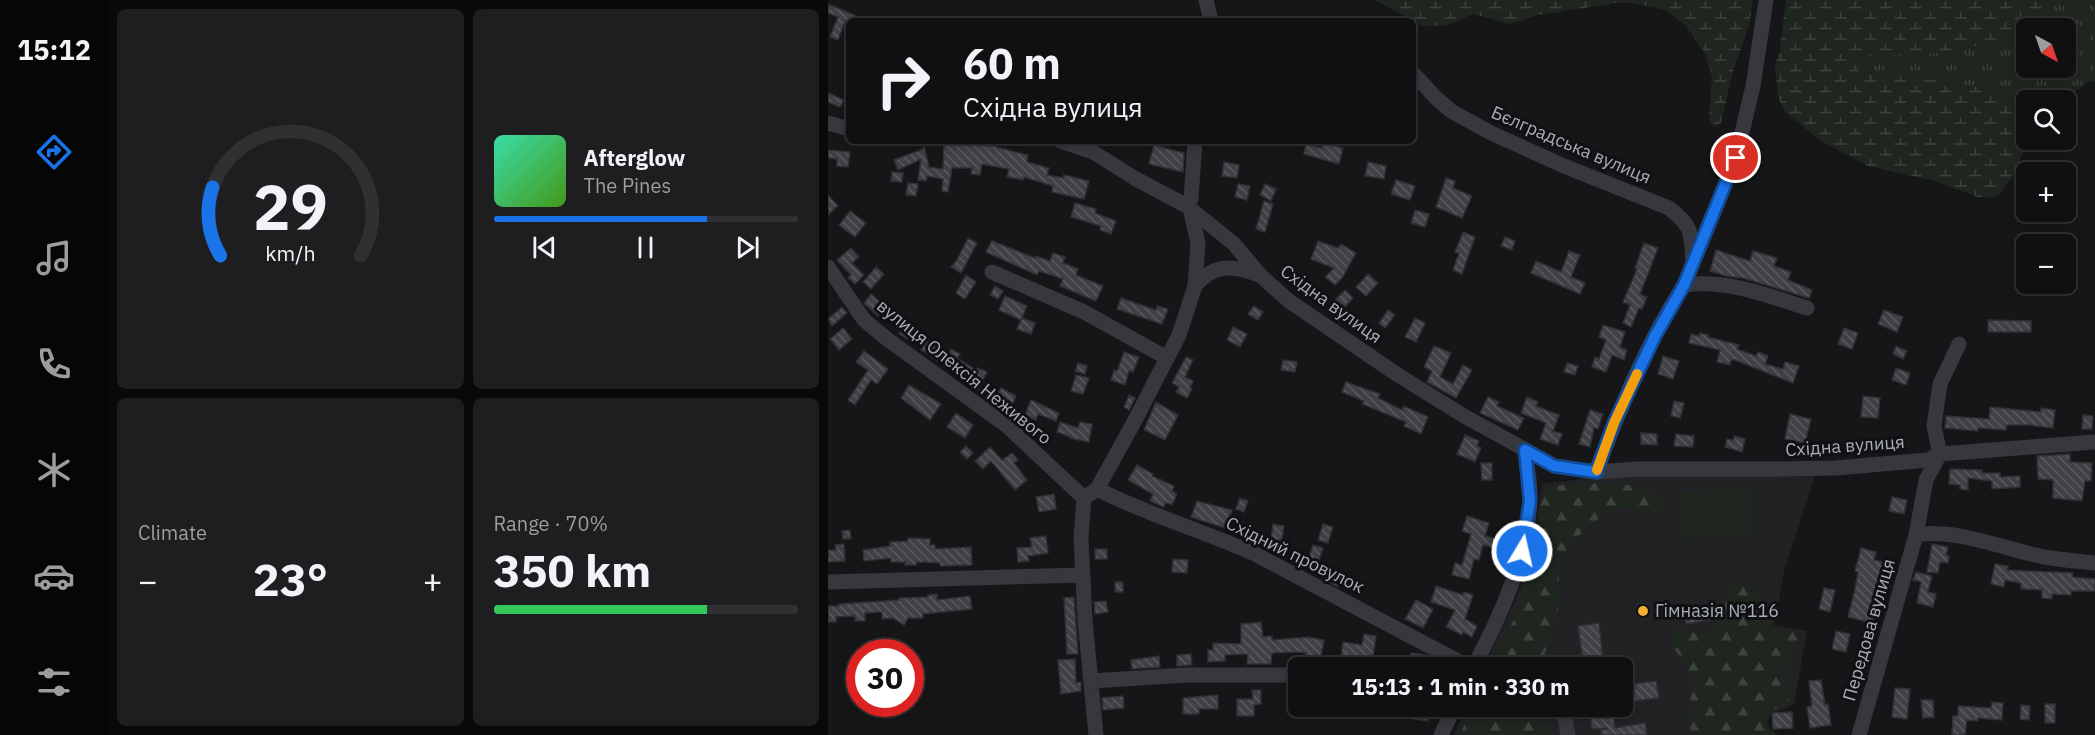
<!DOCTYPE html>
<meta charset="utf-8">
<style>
:root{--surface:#101012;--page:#1e1e20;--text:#f1f3f6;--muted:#9c9d9f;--line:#303032;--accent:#1a73e8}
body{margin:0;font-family:"IBM Plex Sans",sans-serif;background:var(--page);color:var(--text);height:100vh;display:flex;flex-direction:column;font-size:22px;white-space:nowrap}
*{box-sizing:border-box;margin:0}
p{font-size:20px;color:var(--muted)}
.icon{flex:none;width:33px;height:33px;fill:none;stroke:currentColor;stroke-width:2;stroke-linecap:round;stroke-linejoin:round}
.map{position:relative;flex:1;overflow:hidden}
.side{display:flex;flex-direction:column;gap:9px;padding:9px;background:#09090a;width:720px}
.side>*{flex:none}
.top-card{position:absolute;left:18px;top:18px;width:570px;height:126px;border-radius:9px;box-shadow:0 3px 9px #0003,0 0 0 2px var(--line);background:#101012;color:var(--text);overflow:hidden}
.needle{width:39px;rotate:140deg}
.tools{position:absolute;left:1188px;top:18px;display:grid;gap:12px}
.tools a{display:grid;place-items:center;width:60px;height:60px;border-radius:9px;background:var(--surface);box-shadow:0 3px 9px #0003,0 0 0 2px var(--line);font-size:30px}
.speed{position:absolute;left:18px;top:639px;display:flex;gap:12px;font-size:30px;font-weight:700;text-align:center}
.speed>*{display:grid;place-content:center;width:78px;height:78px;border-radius:50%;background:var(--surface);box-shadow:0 3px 9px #0003,0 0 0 2px var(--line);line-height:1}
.speed .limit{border:9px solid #d22;background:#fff;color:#111}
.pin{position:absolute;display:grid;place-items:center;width:51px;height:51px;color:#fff;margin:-26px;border:3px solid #fff;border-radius:50%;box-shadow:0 2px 6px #0007}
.me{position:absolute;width:66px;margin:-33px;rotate:9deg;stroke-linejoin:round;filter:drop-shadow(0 0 4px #0008)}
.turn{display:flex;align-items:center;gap:21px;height:126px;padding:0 18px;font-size:27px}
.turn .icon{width:78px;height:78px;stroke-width:2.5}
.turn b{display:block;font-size:42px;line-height:51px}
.big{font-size:45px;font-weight:700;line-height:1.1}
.side .card{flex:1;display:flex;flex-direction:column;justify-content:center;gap:9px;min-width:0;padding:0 21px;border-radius:9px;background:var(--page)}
.side .dial{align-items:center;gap:0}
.dial svg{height:156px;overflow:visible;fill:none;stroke:var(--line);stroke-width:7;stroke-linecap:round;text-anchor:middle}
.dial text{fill:var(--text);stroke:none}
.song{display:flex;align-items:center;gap:18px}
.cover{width:72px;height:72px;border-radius:9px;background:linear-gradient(135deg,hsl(160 70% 55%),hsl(100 70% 35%))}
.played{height:6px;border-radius:3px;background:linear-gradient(90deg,var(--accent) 70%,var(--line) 70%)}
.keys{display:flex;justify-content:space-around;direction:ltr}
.heat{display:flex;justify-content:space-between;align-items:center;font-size:33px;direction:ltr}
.charge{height:9px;border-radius:4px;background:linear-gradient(90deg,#34c759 70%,var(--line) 0)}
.side .tiles{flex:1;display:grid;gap:9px;grid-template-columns:repeat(2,1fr)}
.trip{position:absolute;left:460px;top:657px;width:345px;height:60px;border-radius:9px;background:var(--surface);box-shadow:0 3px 9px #0003,0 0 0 2px var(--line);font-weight:700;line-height:60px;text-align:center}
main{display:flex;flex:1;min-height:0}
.tabs{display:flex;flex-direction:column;width:108px;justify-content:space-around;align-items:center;background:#060607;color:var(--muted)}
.tabs .icon{width:42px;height:42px}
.tabs .current{color:var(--accent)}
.tabs b{font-size:27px;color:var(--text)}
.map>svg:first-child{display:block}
</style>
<main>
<nav class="tabs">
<b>15:12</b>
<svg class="icon current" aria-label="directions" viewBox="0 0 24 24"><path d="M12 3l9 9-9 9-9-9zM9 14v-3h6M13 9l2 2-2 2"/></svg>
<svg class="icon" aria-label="music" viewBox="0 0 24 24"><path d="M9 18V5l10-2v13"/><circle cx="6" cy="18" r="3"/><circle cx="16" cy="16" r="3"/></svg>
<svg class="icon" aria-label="phone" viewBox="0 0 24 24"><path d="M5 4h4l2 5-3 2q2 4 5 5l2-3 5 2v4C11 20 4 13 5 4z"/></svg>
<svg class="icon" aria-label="climate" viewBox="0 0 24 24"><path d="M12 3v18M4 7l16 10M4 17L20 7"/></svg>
<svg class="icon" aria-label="car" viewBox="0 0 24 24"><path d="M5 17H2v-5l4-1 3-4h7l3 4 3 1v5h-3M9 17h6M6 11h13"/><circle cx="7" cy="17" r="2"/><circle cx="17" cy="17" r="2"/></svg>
<svg class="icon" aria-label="filters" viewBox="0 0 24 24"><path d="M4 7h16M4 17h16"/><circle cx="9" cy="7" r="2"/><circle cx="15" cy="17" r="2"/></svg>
</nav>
<section class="side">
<div class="tiles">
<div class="card dial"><svg viewBox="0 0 100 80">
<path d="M14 69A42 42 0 1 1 86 69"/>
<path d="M14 69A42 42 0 0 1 10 34" stroke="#1a73e8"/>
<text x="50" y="56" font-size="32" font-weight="700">29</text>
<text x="50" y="72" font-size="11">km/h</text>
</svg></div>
<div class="card">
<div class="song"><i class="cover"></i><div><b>Afterglow</b><p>The Pines</p></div></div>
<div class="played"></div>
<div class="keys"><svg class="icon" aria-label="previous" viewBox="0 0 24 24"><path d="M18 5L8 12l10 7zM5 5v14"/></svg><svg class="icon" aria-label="pause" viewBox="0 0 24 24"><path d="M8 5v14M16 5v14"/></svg><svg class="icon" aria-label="next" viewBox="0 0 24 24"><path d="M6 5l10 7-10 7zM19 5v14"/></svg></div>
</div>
<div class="card"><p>Climate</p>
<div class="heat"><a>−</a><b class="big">23°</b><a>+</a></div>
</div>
<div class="card"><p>Range · 70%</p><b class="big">350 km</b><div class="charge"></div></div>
</div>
</section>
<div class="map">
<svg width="1267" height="735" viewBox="0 0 1267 735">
<defs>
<pattern id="grass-tufts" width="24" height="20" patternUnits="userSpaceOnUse" patternTransform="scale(1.5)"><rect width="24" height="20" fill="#1e261f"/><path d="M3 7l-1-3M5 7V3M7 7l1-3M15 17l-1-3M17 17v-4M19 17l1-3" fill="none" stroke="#3c433d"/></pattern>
<pattern id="forest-firs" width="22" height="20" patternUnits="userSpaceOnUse" patternTransform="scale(1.5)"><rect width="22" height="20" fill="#1e261f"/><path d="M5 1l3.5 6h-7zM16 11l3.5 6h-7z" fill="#3c433d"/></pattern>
<pattern id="wetland-marsh" width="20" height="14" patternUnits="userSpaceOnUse" patternTransform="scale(1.5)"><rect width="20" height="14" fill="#1e261f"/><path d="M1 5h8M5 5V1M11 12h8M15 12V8" fill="none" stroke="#3c433d"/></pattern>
<pattern id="building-back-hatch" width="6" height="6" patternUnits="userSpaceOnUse" patternTransform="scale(1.5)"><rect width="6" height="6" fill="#404145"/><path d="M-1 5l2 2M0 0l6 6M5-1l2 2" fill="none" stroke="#595a5e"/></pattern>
</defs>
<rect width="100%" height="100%" fill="#161618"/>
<path fill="#222225" d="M786 475H987L957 568 946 625 979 631 966 704 935 718 937 735H626L638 707 795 706V668L656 667 689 596 705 551 714 484Z"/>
<path fill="url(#grass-tufts)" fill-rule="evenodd" d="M1228 0H1267V81L1260 82 1236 100H1198V106C1167 82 1073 76 1032 73L1026 62 1031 57 1214 15ZM1198 28H1238V68H1198Z"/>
<path fill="url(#forest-firs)" d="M751 483C768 484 855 479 830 515 813 516 806 503 785 509 773 513 732 551 731 563 729 577 733 591 731 605 728 626 717 646 714 667H660L688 616 697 576 707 551 712 507 718 489 724 486Z
M908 584C943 586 932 604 943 628L968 633 970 641C955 661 960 677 961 701L959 705 945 710 939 722 942 730 950 735H864C858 715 866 693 862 673 859 656 839 653 844 631L851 627 872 635 876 634 893 620 900 588Z
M644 707H716L722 735H632Z"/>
<path fill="url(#wetland-marsh)" d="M547 0H925L921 26 905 71 893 123 886 127 881 120 884 77 877 53 857 25 837 10 804 3H788L710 15 682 24 645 14 617 26H595Z
M958 0H1228L1214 15 1182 39 1117 53 1031 57 1026 62 1032 73C1073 76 1167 82 1198 106V140H1200L1186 174 1172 194 1165 198 1150 197 1107 181 1040 166 993 141 957 112 950 97 947 65 952 49Z"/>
<path fill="#1e261f" d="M925 488 928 536 854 540 851 492Z"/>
<path fill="url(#building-back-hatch)" stroke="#303034" stroke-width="1.5" d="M0 4 40 21H21V26L16 24 10 40 2 37 10 17 0 13Z
M0 93 16 100 12 107 0 102Z
M494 143 515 148 511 164 476 154 478 144 493 148Z
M116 144 165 146 200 155 199 162 221 168 219 175 235 178 236 175 261 181 256 199 224 192 225 186 196 177 195 180 179 177 181 169 154 164 152 175 143 174 144 168H124L120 192 114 191 115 179 99 176 98 181 90 180 93 159 70 170 66 160 95 149 96 146 101 167 115 169Z
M326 145 356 153 355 172 321 164Z
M0 150 22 152 20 167 9 166V159L0 158Z
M396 162 411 165 409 178 394 176Z
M540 162 558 166 556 179 537 176Z
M64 172 75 173 74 182 63 181Z
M618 178 627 181 625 188 644 196 634 218 608 207Z
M568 180 587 186 582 200 563 194Z
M80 183 90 184 88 196 78 195Z
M410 184 422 186 419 200 407 197Z
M437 184 448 189 443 201 432 195Z
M0 195 10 206 0 215Z
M436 201 445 204 437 232 428 229Z
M247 203 268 209 267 213 288 221 283 234 272 230 273 226 243 217Z
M587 210 601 214 597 227 583 223Z
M22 211 38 223 27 237 11 225Z
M635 232 647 237 634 274 625 270 631 253 627 252Z
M677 237 687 241 684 250 673 246Z
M140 238 149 243 133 273 123 267 129 260Z
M164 241 207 258 208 256 222 261 225 253 237 257 235 263 250 269 248 275 275 286 268 301 232 286 235 279 211 271 209 275 158 252Z
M490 241 510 248 513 244 528 253 514 278 507 285 497 277 506 268 483 259Z
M816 243 830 248 812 294 819 297 814 309 811 308 803 327 795 323 802 305 795 302 809 269 807 268Z
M23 248 31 257 24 263 36 275 27 284 20 278 23 275 9 260Z
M888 250 922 261 925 251 949 258 946 266 963 272 960 280 984 290 981 298 915 278 898 276 882 271Z
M741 251 752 255 743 277 757 283 752 294 703 273 708 261 733 272Z
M48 267 56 274 43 289 35 282Z
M540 274 550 283 538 296 528 287Z
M138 275 148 282 137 299 128 293Z
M167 286 175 291 170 299 162 295Z
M517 290 525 298 513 311 504 303Z
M43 294 59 308 50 316 36 303Z
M177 296 199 306 193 320 171 310Z
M293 298 328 310 329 306 340 309 334 324 289 309Z
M426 306 435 312 430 320 420 314Z
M14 307 19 313 4 326 0 319Z
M560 310 567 315 557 328 551 323Z
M1056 310 1075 317 1069 332 1050 324Z
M194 318 207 323 203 334 189 329Z
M587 318 597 323 588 342 577 337Z
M1160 320 1203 321V332H1160Z
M80 322 88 328 79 339 71 333Z
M775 325 797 332 792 347 799 350 796 360 784 355 778 372 764 367 767 357 771 359 778 340 771 337Z
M405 327 419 334 412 347 399 340Z
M15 328 24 339 11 350 2 339Z
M1016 328 1030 333 1024 349 1010 344Z
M872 333 881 335 880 337 911 345 909 349 928 356 930 352 940 356 937 364 955 369 957 362 971 366 965 383 907 360H903L902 365 889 362 892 350 861 343 863 334 871 336Z
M99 340 121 353 123 349 132 354 129 358 148 370 149 368 159 372 150 390 140 385 142 381 129 373 130 371 104 358 105 357 93 350Z
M606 346 623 353 612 377 625 384 635 365 644 370 628 398 599 382 604 371 596 367Z
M1068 346 1079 351 1075 359 1065 354Z
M36 351 60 369 49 384 43 380 27 405 20 400 40 370 28 362Z
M296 352 311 357 305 372 301 371 297 385 283 380 286 370 289 371Z
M835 356 851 361 845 379 830 374Z
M358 357 365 360 357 377 365 381 362 388 364 389 359 398 348 392 351 387 344 383Z
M455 360 469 362 467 372 453 370Z
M250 363 259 366 257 374 247 371Z
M739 363 750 366 747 375 736 372Z
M1068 368 1082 373 1078 385 1064 380Z
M248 375 261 378 255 394 243 391Z
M518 382 552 394 550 398 574 410 576 406 600 417 593 434 576 426 578 422 534 404 536 401 514 392Z
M81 385 113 404 102 420 73 398Z
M173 388 188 396 183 407 167 398Z
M301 395 307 398 301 410 296 407Z
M1035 396 1052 398 1050 418 1033 417Z
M660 397 671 402 669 406 696 418 690 430 652 413Z
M699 397 710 402 708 406 731 415 725 431 734 434 730 445 712 439 718 423 693 413Z
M203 400 231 413 228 421 210 414 208 420 197 415Z
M846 401 856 403 852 418 843 416Z
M328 402 350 415 337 440 316 430Z
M1162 407 1213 412V408L1227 410 1225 428 1199 425H1179L1178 430 1150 428V431L1117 428 1118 416 1161 419Z
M762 410 775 414 770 429 766 428 762 447 751 444Z
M128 413 145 425 137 438 119 427Z
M962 414 983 419 977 443 957 439Z
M1255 415 1265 416 1264 429H1254Z
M232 422 250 428 252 422 264 424 261 442 242 438 243 437 229 432Z
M813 433 829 434V445L813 444Z
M848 434 866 436 865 447 846 446Z
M637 435 651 441 649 446 653 448 647 462 629 454Z
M906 436 917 439 914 452 897 447 899 439 906 440Z
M138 446 145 453 139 459 132 452Z
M162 447 174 460 184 453 190 460 186 463 199 480 187 490 163 461 155 469 147 461Z
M1242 454V462L1264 463 1263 481H1257L1254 501 1225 498V480L1210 479 1209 456Z
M653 463H664V480H654Z
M309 465 325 474 324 476 346 486 344 491 349 494 344 505 338 502 336 507 322 501 325 494 300 480Z
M1122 469 1154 470V473H1172V477L1192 476V487L1164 489V481L1140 478V490L1132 489V485L1121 484Z
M226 494 228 509 211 512 208 497Z
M1064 497 1079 500 1076 514 1061 511Z
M412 498 420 501 416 512 408 509Z
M369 501 404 510 397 528 363 517Z
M639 516 661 523 657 536 684 543 682 552 655 545 651 560 646 559 641 579 624 575 627 563 634 565 643 534 634 531Z
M445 524 456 526 453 544 443 542Z
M495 524 505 527 500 543 490 540Z
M22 530 23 539H15L14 531Z
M421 534 434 538 432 545 419 540Z
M218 536 220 553 200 556 201 561 190 562 189 548 204 547 202 538Z
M80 538 102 539V545H107V549L143 547 144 565 112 566V563L89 562 88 565H77L78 562H63V558L36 561 35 550 62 546V542L80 541Z
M16 544 17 561 0 562V550H8L7 545Z
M1104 544 1120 547 1118 555 1121 556 1120 563 1112 562 1110 573 1099 572Z
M485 545 495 548 490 563 480 560Z
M1033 548 1048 552 1046 560 1056 562 1052 576 1064 579 1062 587 1049 583 1044 601 1050 603 1045 623 1020 617 1027 589 1030 572 1027 571Z
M267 549H279V559H267Z
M345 559 360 560 359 573 344 572Z
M1167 564 1180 566 1179 570 1245 573 1244 577 1267 579V591H1243V595L1224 594V599L1214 598V590L1193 589V583L1177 580 1176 587 1163 584Z
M496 572 512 574 510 587 495 579Z
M1088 572 1104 576 1100 592 1108 594 1105 607 1089 603 1093 582 1085 580Z
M287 582H295V592H287Z
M608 586 635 595 636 592 645 595 637 619 649 626 644 637 635 632 634 635 618 627 627 610 603 602Z
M996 588 1007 590 1002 612 991 609Z
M109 594V600L142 596 144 609 95 614V618H80L76 625 65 618 54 619V612L37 613V621H27V616L8 617V622H0V606H11V604L71 600V598L100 597V595Z
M246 597 250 654H239L236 598Z
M588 600 605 609 595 628 577 619Z
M278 601 280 612 267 614 266 602Z
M881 610 882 620 858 624 856 613Z
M433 622 435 637 444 636V640L480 637 496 640 493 656 487 655 484 668 475 666 478 653 469 652 444 653 443 664H419L420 654 397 655V661L380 662V650H385V643L413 644V624Z
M771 623 776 668H756L750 626Z
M1008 631 1022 634 1018 652 1004 649Z
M536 634 548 636 544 663 513 658 515 642 534 645Z
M583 653 597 655 594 668H580Z
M363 654 364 665 349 666V655Z
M331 656 332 667 304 669 303 660Z
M247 659 248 683 253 682V691L233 694 230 660Z
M993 680 997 705 1000 704 1003 725 982 728 979 707 984 706 981 681Z
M828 681 831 698 795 702V685Z
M1067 688 1082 689 1079 719 1064 717Z
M424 690H433V704L426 705V716H409V699H425Z
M390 695V709H371V714H355V698Z
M295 696 296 708 275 710 274 698Z
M1093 700H1105L1106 717 1095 718Z
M1164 702 1175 703 1174 720 1150 718V721L1139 720 1137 735H1124L1125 716H1130V706L1163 708Z
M1217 704H1227V723H1217Z
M1193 705 1202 706 1201 720 1192 719Z
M509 706H517L518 717H510Z
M587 706H601L600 721 586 719Z
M761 706H784L787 728 817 723 819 735H773V730L779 729V728L764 729Z
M964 712 965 728 945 729 944 713Z"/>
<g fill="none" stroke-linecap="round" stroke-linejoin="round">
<path stroke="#37383d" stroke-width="15" d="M378 0 383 21
M585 73 608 98 623 111 663 133 736 166 841 208C865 227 863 232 865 262
M0 123 21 129
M232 141 265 152 308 179 359 206 406 244 433 276 461 301 570 375 636 416 727 466 768 472 810 469H949L1008 468 1100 460 1112 454 1267 442
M359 206 363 199 367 141
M0 267 36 320 59 339 179 426 256 498
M164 272 256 312 339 358
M856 285 908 158 925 86 938 0
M367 286C386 263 406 265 431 275
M768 472C792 408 819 342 856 285 899 279 938 295 979 308
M269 489C320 515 375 531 427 554L643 668
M1088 535C1127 528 1177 549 1216 557 1233 560 1250 561 1267 563
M0 582 255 575
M729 663V668
M645 668C671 619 700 557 702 501 703 484 699 467 697 450
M263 681 359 675H471
M735 706 740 735
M268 735 257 620 253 537 256 498 269 489 305 424 351 335 367 286 370 243 362 208
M613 735 627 706
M1031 735 1088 535 1098 480 1112 454 1106 426 1112 384 1131 344"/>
</g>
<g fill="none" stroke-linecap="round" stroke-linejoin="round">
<g stroke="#114b97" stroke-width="15">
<path id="route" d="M694 551 702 501 697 450 726 466 768 472 786 423 827 336 856 285 908 158"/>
</g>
<use href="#route" stroke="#1a73e8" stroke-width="10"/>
<path stroke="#f59e0b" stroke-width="10" d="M769 470 786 423 809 374"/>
</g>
<circle fill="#f2b134" stroke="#111113" stroke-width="2" cx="815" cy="611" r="6"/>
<g text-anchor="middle" stroke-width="6" stroke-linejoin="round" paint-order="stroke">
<g font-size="18" fill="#a8adb8" stroke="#111113">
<text transform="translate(743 145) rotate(23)" y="6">Бєлградська вулиця</text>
<text transform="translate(503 304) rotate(36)" y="6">Східна вулиця</text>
<text transform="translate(136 372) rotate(39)" y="6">вулиця Олексія Неживого</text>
<text transform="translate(1017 446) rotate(-4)" y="6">Східна вулиця</text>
<text transform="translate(467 555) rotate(26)" y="6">Східний провулок</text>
<text transform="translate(1041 630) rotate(-74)" y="6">Передова вулиця</text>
</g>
<g font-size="18" fill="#a8adb8" stroke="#111113" text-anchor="start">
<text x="827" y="617">Гімназія №116</text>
</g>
</g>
</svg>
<div class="tools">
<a><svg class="needle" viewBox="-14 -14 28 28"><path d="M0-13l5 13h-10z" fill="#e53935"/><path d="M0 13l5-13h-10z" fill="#9c9d9f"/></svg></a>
<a><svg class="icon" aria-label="search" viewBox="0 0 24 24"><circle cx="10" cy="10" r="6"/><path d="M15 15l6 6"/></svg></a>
<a>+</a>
<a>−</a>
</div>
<div class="speed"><div class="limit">30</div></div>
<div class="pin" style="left:908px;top:158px;background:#d93025"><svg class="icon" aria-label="arrive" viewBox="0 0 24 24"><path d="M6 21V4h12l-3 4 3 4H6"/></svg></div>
<svg class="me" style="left:694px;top:551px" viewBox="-20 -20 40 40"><circle r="17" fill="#1a73e8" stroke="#fff" stroke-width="3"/><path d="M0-11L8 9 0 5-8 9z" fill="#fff"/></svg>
<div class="trip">15:13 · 1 min · 330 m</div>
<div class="top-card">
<div class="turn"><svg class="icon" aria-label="right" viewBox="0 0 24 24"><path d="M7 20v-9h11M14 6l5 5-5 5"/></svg><div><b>60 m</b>Східна вулиця</div></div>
</div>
</div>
</main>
